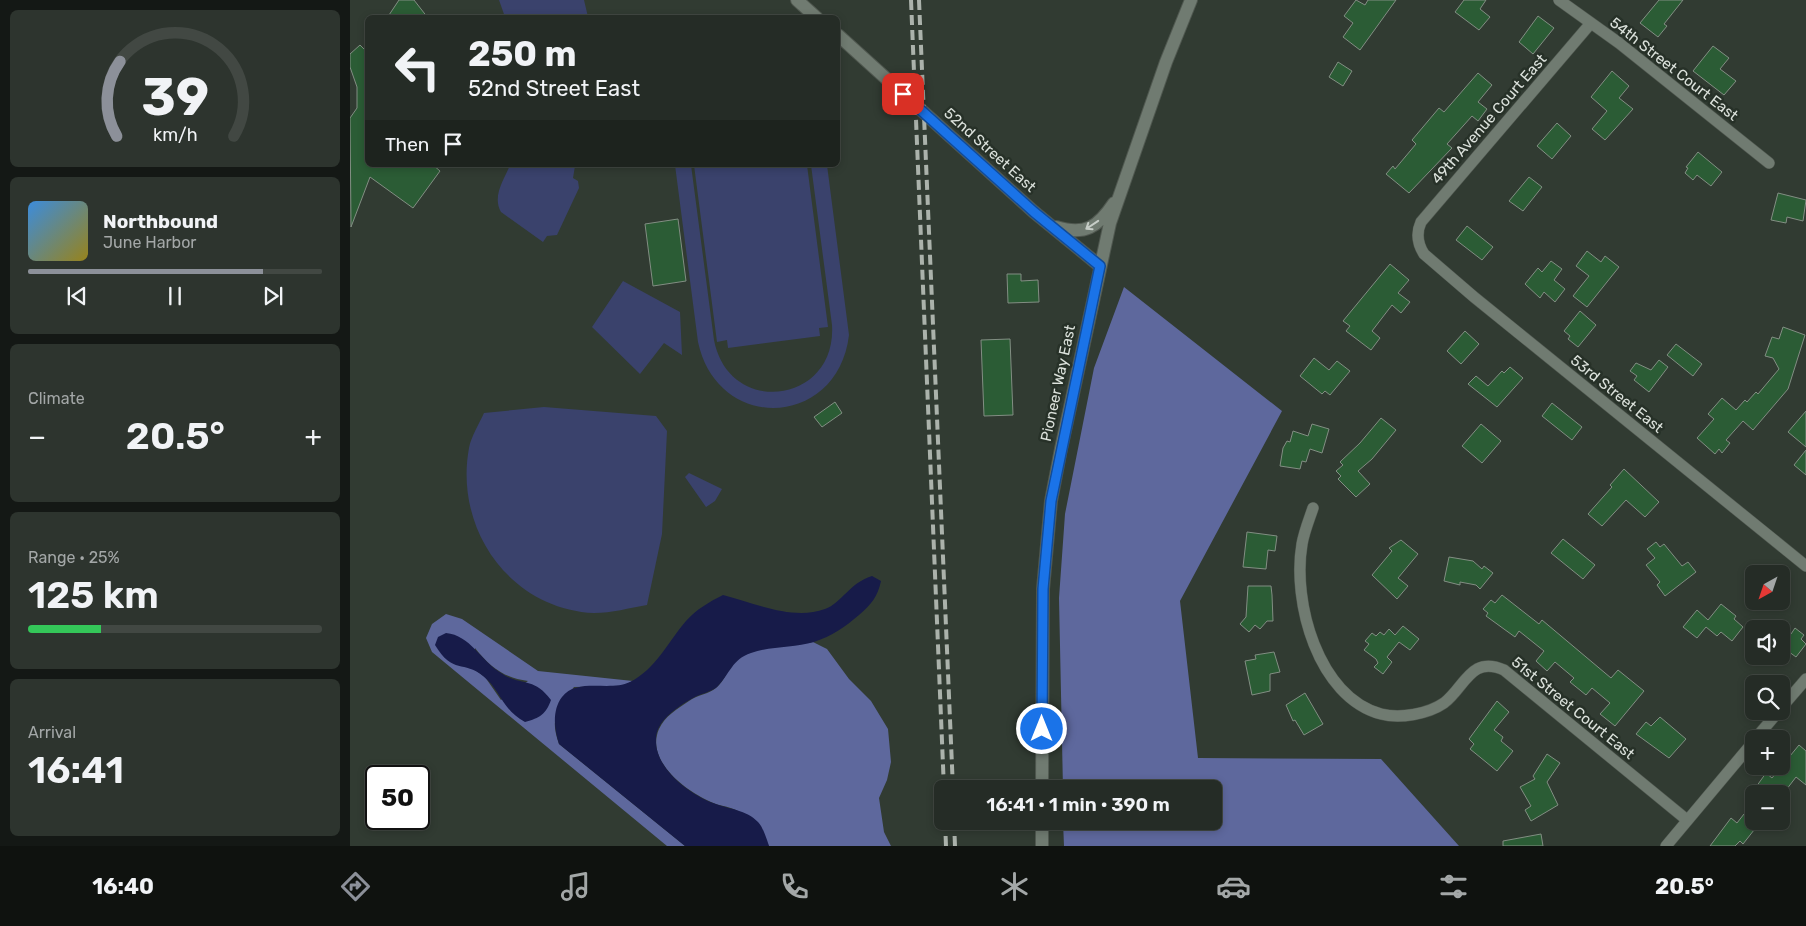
<!DOCTYPE html>
<meta charset="utf-8">
<style>
:root{--surface:#252c26;--page:#2d342e;--text:#f1f3f6;--muted:#a3a7a7;--line:#424843;--accent:#8c9099}
body{margin:0;font-family:Rubik,sans-serif;background:var(--page);color:var(--text);height:100vh;display:flex;flex-direction:column;font-size:19px;white-space:nowrap}
*{box-sizing:border-box;margin:0}
p{font-size:16px;color:var(--muted)}
.icon{flex:none;width:28px;height:28px;fill:none;stroke:currentColor;stroke-width:2;stroke-linecap:round;stroke-linejoin:round}
.map{position:relative;flex:1;overflow:hidden}
.sheet{display:flex;flex-direction:column;gap:10px;padding:10px;background:#141815;width:350px}
.sheet>*{flex:none}
.guide{position:absolute;left:15px;top:15px;width:475px;height:152px;border-radius:8px;box-shadow:0 2px 8px #0003,0 0 0 1px var(--line);background:#252c26;color:var(--text);overflow:hidden}
.needle{width:32px;rotate:220deg}
.tools{position:absolute;left:1395px;top:565px;display:grid;gap:10px}
.tools a{display:grid;place-items:center;width:45px;height:45px;border-radius:8px;background:var(--surface);box-shadow:0 2px 8px #0003,0 0 0 1px var(--line);font-size:25px}
.speed{position:absolute;left:15px;top:765px;display:flex;gap:10px;font-size:25px;font-weight:700;text-align:center}
.speed>*{display:grid;place-content:center;width:65px;height:65px;border-radius:50%;background:var(--surface);box-shadow:0 2px 8px #0003,0 0 0 1px var(--line);line-height:1}
.speed .limit{border:2px solid #111;border-radius:8px;background:#fff;color:#111}
.pin{position:absolute;display:grid;place-items:center;width:42px;height:42px;color:#fff;margin:-21px;border-radius:10px;box-shadow:0 2px 8px #0006}
.me{position:absolute;width:55px;margin:-28px;rotate:0deg;stroke-linejoin:round;filter:drop-shadow(0 0 4px #0008)}
.turn{display:flex;align-items:center;gap:18px;height:105px;padding:0 20px;font-size:22px}
.turn .icon{width:65px;height:65px;stroke-width:2.5}
.turn b{display:block;font-size:35px;line-height:42px}
.then{display:flex;align-items:center;height:48px;padding:0 20px;background:#0003;gap:10px;font-size:19px}
.big{font-size:38px;font-weight:600;line-height:1.1}
.sheet .tile{flex:1;display:flex;flex-direction:column;justify-content:center;gap:8px;min-width:0;padding:0 18px;border-radius:8px;background:var(--page)}
.sheet .dial{align-items:center;gap:0}
.dial svg{height:130px;overflow:visible;fill:none;stroke:var(--line);stroke-width:7;stroke-linecap:round;text-anchor:middle}
.dial text{fill:var(--text);stroke:none}
.song{display:flex;align-items:center;gap:15px}
.cover{width:60px;height:60px;border-radius:8px;background:linear-gradient(135deg,hsl(210 70% 55%),hsl(50 70% 35%))}
.played{height:5px;border-radius:2px;background:linear-gradient(90deg,var(--accent) 80%,var(--line) 80%)}
.keys{display:flex;justify-content:space-around;direction:ltr}
.heat{display:flex;justify-content:space-between;align-items:center;font-size:28px;direction:ltr}
.charge{height:8px;border-radius:4px;background:linear-gradient(90deg,#34c759 25%,var(--line) 0)}
.trip{position:absolute;left:584px;top:780px;width:288px;height:50px;border-radius:8px;background:var(--surface);box-shadow:0 2px 8px #0003,0 0 0 1px var(--line);font-weight:600;line-height:50px;text-align:center}
.tabs{display:flex;height:80px;justify-content:space-around;align-items:center;background:#0f120f;color:var(--muted)}
.tabs .icon{width:35px;height:35px}
.tabs .on{color:var(--accent)}
.tabs b{font-size:22px;color:var(--text)}
main{display:flex;flex:1;min-height:0}
.map>svg:first-child{display:block}
</style>
<main>
<section class="sheet">
<div class="tile dial"><svg viewBox="0 0 100 80">
<path d="M14 69A42 42 0 1 1 86 69"/>
<path d="M14 69A42 42 0 0 1 16 23" stroke="#8c9099"/>
<text x="50" y="56" font-size="32" font-weight="700">39</text>
<text x="50" y="72" font-size="11">km/h</text>
</svg></div>
<div class="tile">
<div class="song"><i class="cover"></i><div><b>Northbound</b><p>June Harbor</p></div></div>
<div class="played"></div>
<div class="keys"><svg class="icon" aria-label="previous" viewBox="0 0 24 24"><path d="M18 5L8 12l10 7zM5 5v14"/></svg><svg class="icon" aria-label="pause" viewBox="0 0 24 24"><path d="M8 5v14M16 5v14"/></svg><svg class="icon" aria-label="next" viewBox="0 0 24 24"><path d="M6 5l10 7-10 7zM19 5v14"/></svg></div>
</div>
<div class="tile"><p>Climate</p>
<div class="heat"><a>−</a><b class="big">20.5°</b><a>+</a></div>
</div>
<div class="tile"><p>Range · 25%</p><b class="big">125 km</b><div class="charge"></div></div>
<div class="tile"><p>Arrival</p><b class="big">16:41</b></div>
</section>
<div class="map">
<svg width="1456" height="846" viewBox="0 0 1456 846">
<rect width="100%" height="100%" fill="#313b32"/>
<path fill="#3a426c" d="M149 0H234L238 17H155Z
M160 165 225 166 223 178 228 181 229 188 207 235 197 236 193 242 151 212C142 196 154 180 160 165Z
M325 165H341L364 340C379 418 487 404 482 325L461 165H477L499 335C488 428 368 434 348 342Z
M344 165H457L478 327 469 328 470 336 378 348 377 340 367 342Z
M273 281 330 312 332 355 314 343 290 374 242 327Z
M194 407 306 416 317 431 312 534 297 605C279 608 262 613 244 613 160 609 104 529 119 448 121 437 129 424 134 413Z
M339 473 372 489 365 501 356 507 335 477Z"/>
<path fill="#5e689d" fill-rule="evenodd" d="M774 287 932 411 830 601 848 758 1031 759 1109 846H714L713 821H862V789H713L709 598 715 514 744 368Z
M96 614 112 619 188 671 283 681 272 686 224 687C208 708 199 716 209 744L335 846H317L82 652 76 638 82 624ZM125 648C140 667 154 678 178 681L151 700 135 677 125 670Z
M463 642 477 649 499 679 521 701 538 729 541 762 537 780 529 798 534 832 541 846H419C415 839 393 813 386 810 378 806 369 806 361 802 336 791 295 761 309 729 315 716 327 709 339 701 347 695 359 694 366 688 375 681 378 667 386 660 401 646 443 645 463 642Z"/>
<path fill="#171b49" d="M522 576 531 581C528 596 521 605 509 615 495 627 482 636 464 642 444 648 421 646 401 653 382 659 380 674 367 687 361 692 350 694 343 698 329 706 307 720 306 738 304 768 339 794 363 803 378 809 397 810 408 822 413 827 417 840 419 846H335L209 744C204 729 202 710 212 697 227 677 260 692 280 682 306 669 318 642 336 621 347 609 359 602 373 595 404 603 443 621 475 609 492 603 499 583 522 576Z
M96 633C120 635 131 661 151 673 171 687 183 676 201 700 196 714 190 718 175 722 151 709 151 690 133 676 114 660 103 675 85 645L88 637Z"/>
<path fill="#2b5c35" stroke="#828e83" d="M49 0H64L78 18H37Z
M1006 0 1015 5 1018 0H1046L1010 50 993 37 1003 23 994 16Z
M1114 0H1136L1130 9 1140 17 1129 30 1105 12Z
M1309 0H1333L1314 24 1317 26 1308 37 1290 23Z
M1188 16 1204 28 1183 54 1169 42Z
M10 45 18 53V165H83L90 171 63 208 20 177 1 227 0 118 7 108V87L0 67V54Z
M1363 46 1379 58 1370 69 1386 81 1374 95 1343 71Z
M988 62 1002 71 993 86 979 77Z
M1262 71 1279 86 1269 98 1283 109 1255 140 1242 129 1257 111 1241 97Z
M1128 73 1142 85 1128 102 1137 109 1128 121 1122 116 1097 144 1102 148 1059 193 1036 174 1043 166 1045 169 1066 144 1062 140 1089 108 1094 112Z
M1207 123 1221 136 1202 159 1187 146Z
M1348 152 1372 172 1361 186 1347 175 1343 180 1335 173 1338 168 1336 167Z
M1179 177 1192 187 1173 211 1159 201Z
M1428 193 1456 200 1453 221 1437 217 1436 223 1421 220Z
M328 219 336 281 303 286 295 224Z
M1117 226 1143 247 1132 260 1106 240Z
M1237 251 1251 262 1255 256 1269 267 1237 307 1223 296 1239 276 1226 266Z
M1201 261 1212 269 1204 280 1215 289 1205 302 1194 292 1190 298 1175 284 1188 268 1192 272Z
M1040 264 1059 280 1048 293 1060 302 1051 313 1042 305 1022 331 1030 338 1021 350 996 331 1000 326 993 321Z
M657 274H671V281L688 280 689 302 658 303Z
M1230 311 1246 325 1228 347 1218 339 1220 336 1214 331Z
M1433 327 1455 335 1438 389 1403 430 1393 421 1376 440 1380 443 1372 453 1369 449 1365 454 1347 438 1364 419 1358 414 1372 398 1386 410 1395 400 1397 402 1406 392 1408 394 1429 369 1423 358 1415 356 1422 337 1429 339Z
M1115 331 1129 344 1111 364 1097 351Z
M660 339 663 415 634 416 631 340Z
M1326 344 1352 364 1343 376 1317 355Z
M964 358 979 370 987 361 1000 371 980 395 975 391 972 394 950 376Z
M1309 360 1318 367 1299 392 1284 380 1287 376 1280 371 1286 363 1301 370Z
M1160 367 1173 378 1147 407 1118 384 1126 376 1138 386 1152 371 1154 373Z
M485 402 492 413 472 427 464 417Z
M1202 403 1232 427 1222 440 1192 416Z
M1456 411V447L1438 432Z
M1031 418 1046 430 1022 459 1008 471 1020 484 1006 497 988 479 991 476 986 471 993 465 990 462 1010 443Z
M962 424 979 429 972 453 960 449 956 462 952 461 950 469 930 466 933 448 937 441 940 442 943 431 958 436Z
M1131 424 1151 441 1132 463 1112 446Z
M1456 450V475L1444 465Z
M1274 469 1309 502 1295 517 1276 500 1252 526 1238 514 1262 487 1260 485Z
M897 532 927 536 925 551 918 550 916 569 893 567Z
M1213 539 1245 565 1233 579 1201 553Z
M1051 540 1068 554 1048 578 1058 586 1047 599 1022 575 1042 551 1039 548Z
M1306 542 1310 547 1314 544 1332 566 1338 562 1346 572 1315 596 1307 585 1310 582 1296 565 1305 558 1297 549Z
M1099 557 1123 561 1132 569 1134 566 1143 573 1130 589 1126 585 1110 582V585L1094 581Z
M898 586H921L922 595 923 621H917L910 629 905 625 899 632 890 624 896 617Z
M1152 595 1189 624 1192 620 1261 678 1268 670 1294 691 1265 726 1250 714 1260 703 1242 688 1236 695 1220 682 1224 678 1205 662 1197 671 1186 661 1194 651 1169 631 1165 637 1136 616 1138 613 1133 609 1141 600 1145 603Z
M1371 604 1386 616 1384 619 1393 627 1382 641 1371 632 1367 636 1356 627 1347 638 1333 627 1347 610 1358 620Z
M1053 626 1069 639 1060 650 1049 642 1037 657 1042 662 1033 674 1024 667 1028 663 1026 659 1014 650 1019 644 1015 641 1022 633 1026 636 1030 632 1034 635 1039 629 1045 635Z
M1431 626 1441 634 1445 628 1454 635 1451 639 1456 644 1446 657 1431 646Z
M924 652 930 672 920 674V691L902 695 895 661 906 659 905 655Z
M955 693 973 724 954 735 945 720 943 721 936 705Z
M1147 701 1159 712 1144 730 1153 737 1151 741 1163 751 1147 771 1120 749 1124 744 1119 739Z
M1310 717 1336 739 1319 758 1286 734 1296 722 1301 726Z
M1449 745 1456 751V785L1446 777 1433 794H1401L1416 773 1422 778Z
M1197 754 1210 763 1197 782 1208 805 1181 821 1175 810 1181 806 1170 787 1185 779 1183 776Z
M1394 814 1408 825 1393 844 1390 841 1385 846H1360L1381 818 1387 823Z
M1191 834 1193 846H1153V841Z"/>
<g fill="none" stroke-linecap="round" stroke-linejoin="round">
<g stroke="#505850" stroke-width="12">
<path id="street" d="M1209 0 1269 43 1419 163
M1241 23 1071 222C1066 233 1067 243 1074 254L1124 297 1456 566
M963 508C959 520 954 532 952 544 942 602 968 697 1031 714 1050 719 1078 714 1094 703 1115 687 1121 655 1154 670L1337 820
M1431 708 1456 679
M1405 739 1429 711
M1316 846 1404 741"/>
</g>
<g stroke="#505850" stroke-width="14">
<path id="secondary" d="M447 0 467 18
M488 35 684 212 750 266
M706 227C735 236 748 227 764 203
M692 789 693 589 701 501 711 449 760 223 816 62 841 0
M692 846V821"/>
</g>
<use href="#street" stroke="#707b71" stroke-width="11"/>
<use href="#secondary" stroke="#707b71" stroke-width="12"/>
<path stroke="#abb2ab" stroke-width="4" stroke-dasharray="10 5" stroke-linecap="butt" d="M561 0 594 789
M569 0 603 789
M595 821 596 846
M604 821 605 846"/>
</g>
<defs><path id="oneway-shaft" d="M-6 0H5M1.5-3L5.5 0L1.5 3" fill="none" stroke-width="1.6" stroke-linecap="round" stroke-linejoin="round" transform="scale(1.25)"/></defs>
<use stroke="#c6cdc7" href="#oneway-shaft" transform="translate(742 225) rotate(146)"/>
<g fill="none" stroke-linecap="round" stroke-linejoin="round">
<g stroke="#114b97" stroke-width="12">
<path id="route" d="M553 94 684 212 750 266 701 501 693 589 692 729"/>
</g>
<use href="#route" stroke="#1a73e8" stroke-width="9"/>
</g>
<g text-anchor="middle" stroke-width="5" stroke-linejoin="round" paint-order="stroke">
<g font-size="15" fill="#dce2dc" stroke="#273128">
<text transform="translate(1324 69) rotate(38)" y="5">54th Street Court East</text>
<text transform="translate(1139 119) rotate(-49)" y="5">49th Avenue Court East</text>
<text transform="translate(640 150) rotate(42)" y="5">52nd Street East</text>
<text transform="translate(708 383) rotate(-78)" y="5">Pioneer Way East</text>
<text transform="translate(1267 394) rotate(39)" y="5">53rd Street East</text>
<text transform="translate(1223 708) rotate(39)" y="5">51st Street Court East</text>
</g>
</g>
</svg>
<div class="tools">
<a><svg class="needle" viewBox="-14 -14 28 28"><path d="M0-13l5 13h-10z" fill="#e53935"/><path d="M0 13l5-13h-10z" fill="#a3a7a7"/></svg></a>
<a><svg class="icon" aria-label="sound" viewBox="0 0 24 24"><path d="M4 9h4l5-4v14l-5-4H4zM17 9q2 3 0 6"/></svg></a>
<a><svg class="icon" aria-label="search" viewBox="0 0 24 24"><circle cx="10" cy="10" r="6"/><path d="M15 15l6 6"/></svg></a>
<a>+</a>
<a>−</a>
</div>
<div class="speed"><div class="limit">50</div></div>
<div class="pin" style="left:553px;top:94px;background:#d93025"><svg class="icon" aria-label="arrive" viewBox="0 0 24 24"><path d="M6 21V4h12l-3 4 3 4H6"/></svg></div>
<svg class="me" style="left:692px;top:729px" viewBox="-20 -20 40 40"><circle r="17" fill="#1a73e8" stroke="#fff" stroke-width="3"/><path d="M0-11L8 9 0 5-8 9z" fill="#fff"/></svg>
<div class="trip">16:41 · 1 min · 390 m</div>
<div class="guide">
<div class="turn"><svg class="icon" aria-label="left" viewBox="0 0 24 24"><path d="M17 20v-9H6M10 6l-5 5 5 5"/></svg><div><b>250 m</b>52nd Street East</div></div>
<div class="then">Then<svg class="icon" aria-label="arrive" viewBox="0 0 24 24"><path d="M6 21V4h12l-3 4 3 4H6"/></svg></div>
</div>
</div>
</main>
<nav class="tabs">
<b>16:40</b>
<svg class="icon on" aria-label="directions" viewBox="0 0 24 24"><path d="M12 3l9 9-9 9-9-9zM9 14v-3h6M13 9l2 2-2 2"/></svg>
<svg class="icon" aria-label="music" viewBox="0 0 24 24"><path d="M9 18V5l10-2v13"/><circle cx="6" cy="18" r="3"/><circle cx="16" cy="16" r="3"/></svg>
<svg class="icon" aria-label="phone" viewBox="0 0 24 24"><path d="M5 4h4l2 5-3 2q2 4 5 5l2-3 5 2v4C11 20 4 13 5 4z"/></svg>
<svg class="icon" aria-label="climate" viewBox="0 0 24 24"><path d="M12 3v18M4 7l16 10M4 17L20 7"/></svg>
<svg class="icon" aria-label="car" viewBox="0 0 24 24"><path d="M5 17H2v-5l4-1 3-4h7l3 4 3 1v5h-3M9 17h6M6 11h13"/><circle cx="7" cy="17" r="2"/><circle cx="17" cy="17" r="2"/></svg>
<svg class="icon" aria-label="filters" viewBox="0 0 24 24"><path d="M4 7h16M4 17h16"/><circle cx="9" cy="7" r="2"/><circle cx="15" cy="17" r="2"/></svg>
<b>20.5°</b>
</nav>
